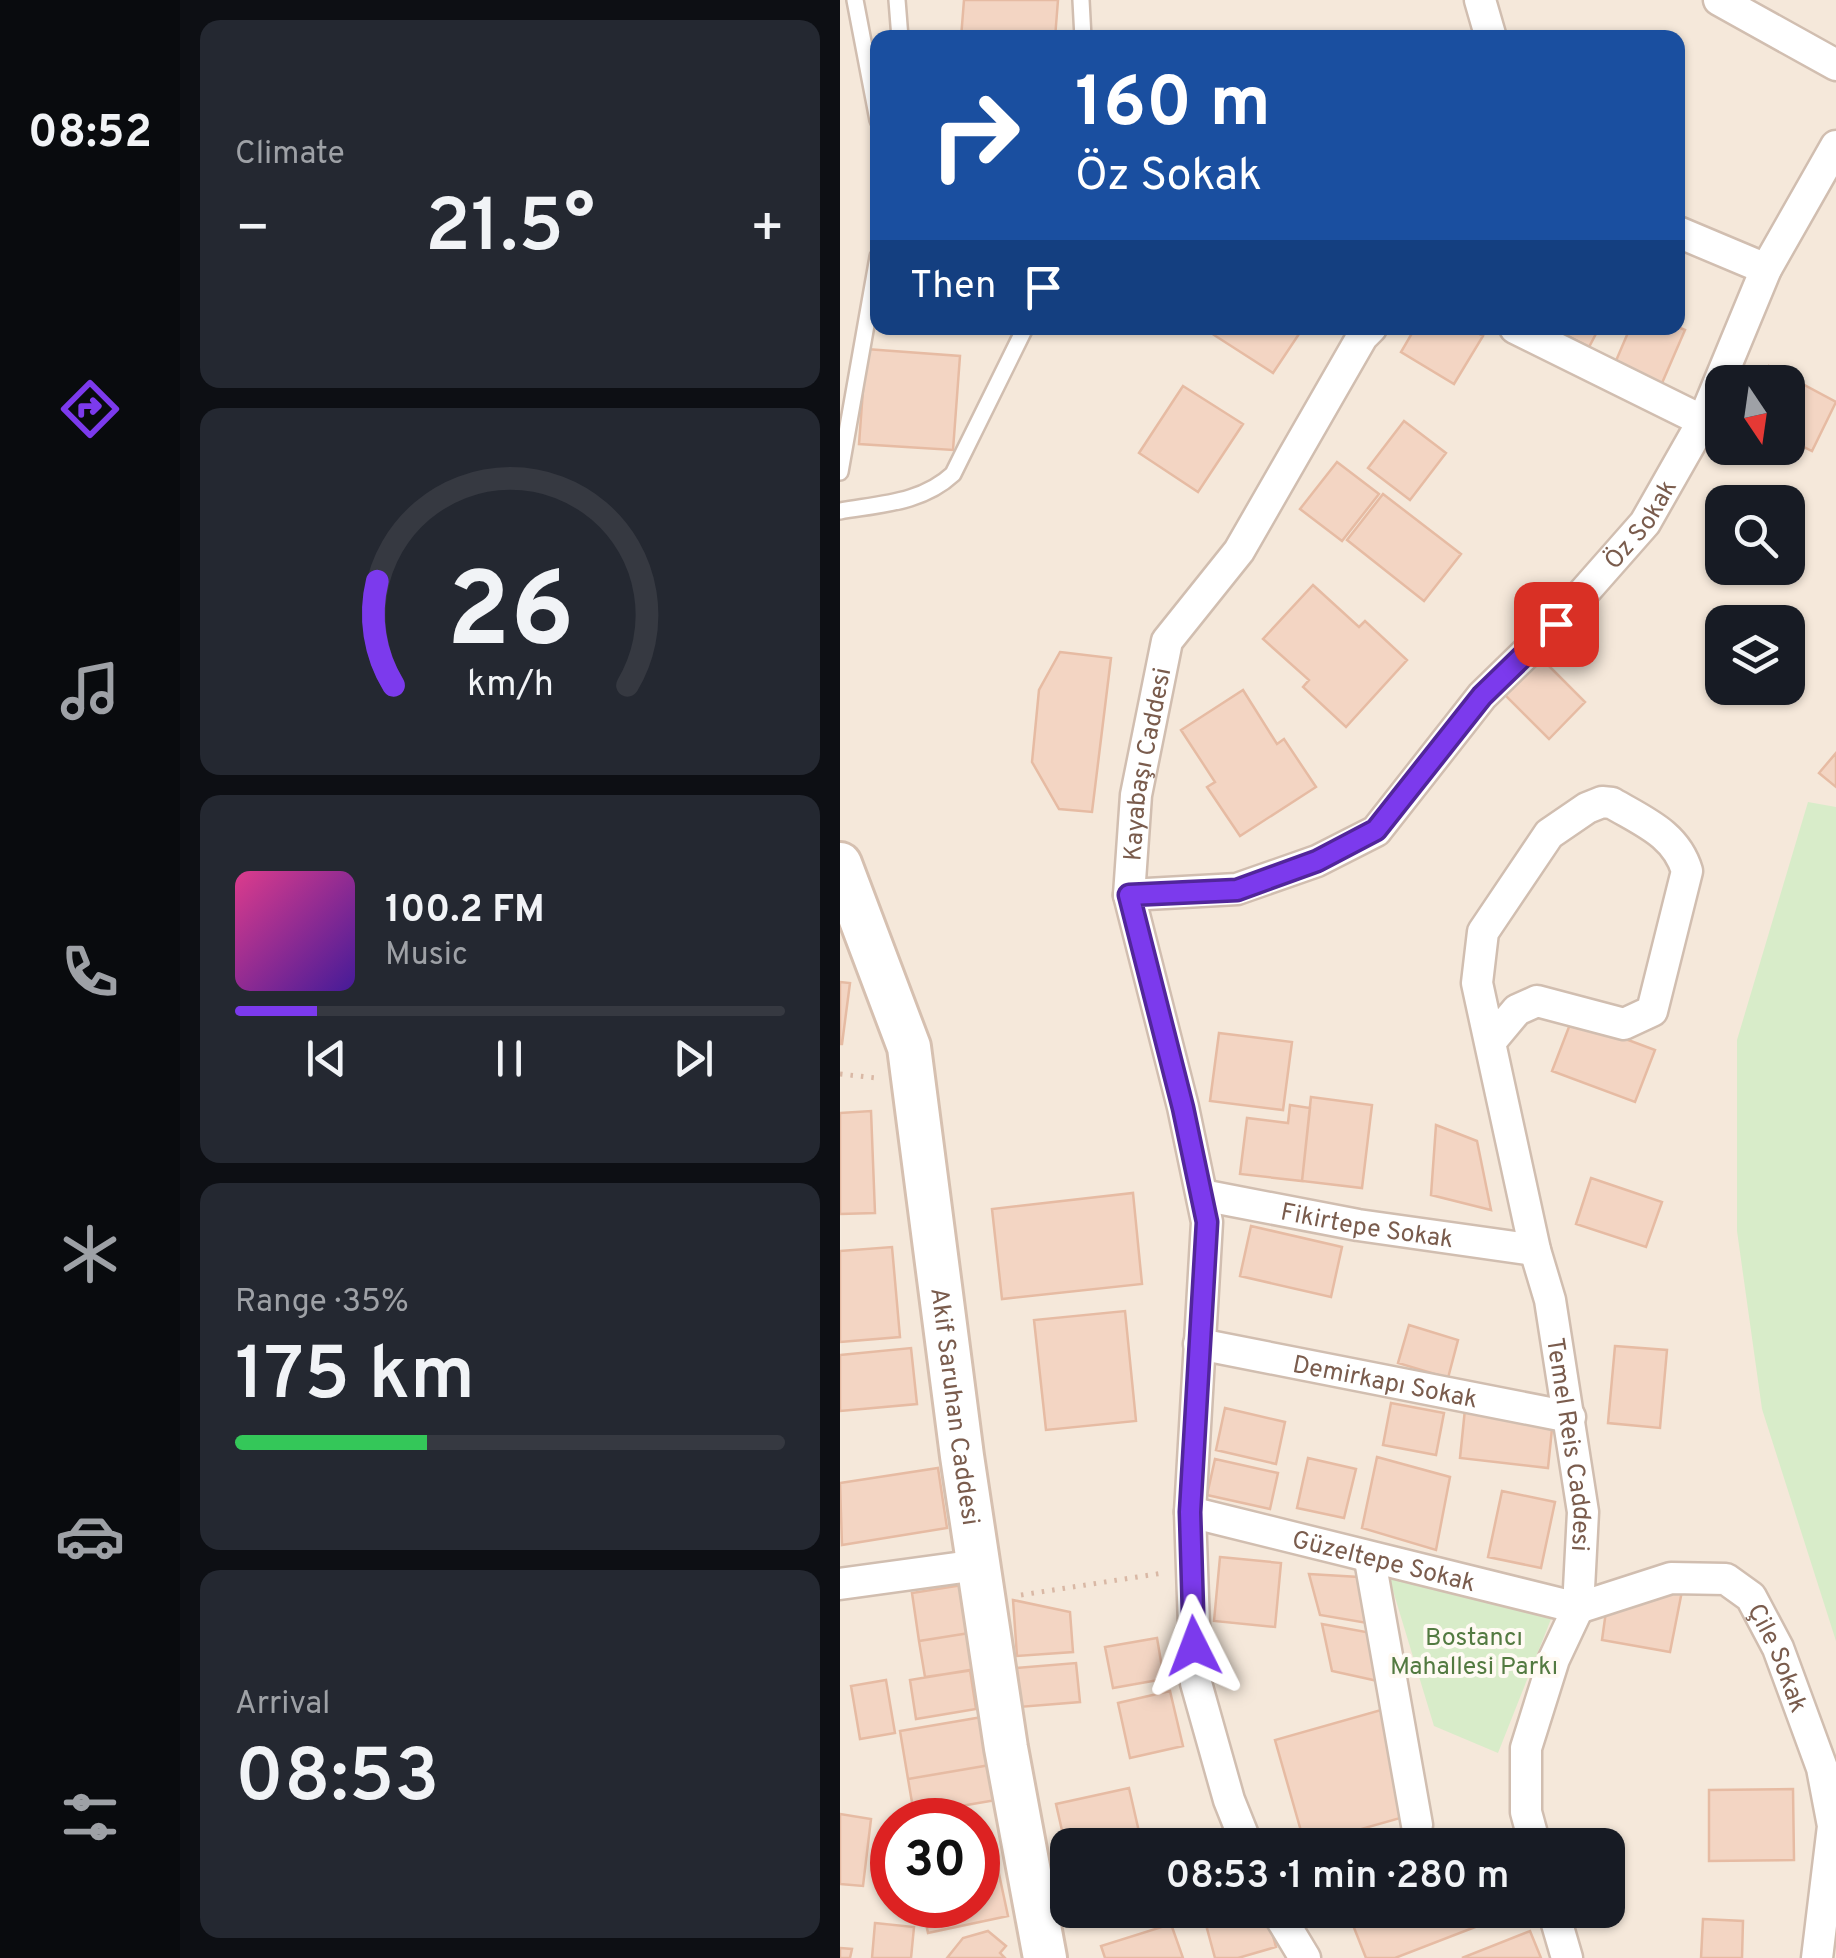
<!DOCTYPE html>
<meta charset="utf-8">
<style>
:root{--surface:#171b24;--page:#242831;--text:#f1f3f6;--muted:#9ea1a6;--line:#363941;--accent:#7c3aed}
body{margin:0;font-family:Overpass,sans-serif;background:var(--page);color:var(--text);height:100vh;display:flex;flex-direction:column;font-size:38px;white-space:nowrap}
*{box-sizing:border-box;margin:0}
p{font-size:32px;color:var(--muted)}
.icon{flex:none;width:55px;height:55px;fill:none;stroke:currentColor;stroke-width:2;stroke-linecap:round;stroke-linejoin:round}
.map{position:relative;flex:1;overflow:hidden}
.details{display:flex;flex-direction:column;gap:20px;padding:20px;background:#0d0f14;width:660px}
.details>*{flex:none}
.hud{position:absolute;left:30px;top:30px;width:815px;height:305px;border-radius:20px;box-shadow:0 2px 8px #0004;background:#1a4fa0;color:#fff;overflow:hidden}
.needle{width:65px;rotate:167deg}
.buttons{position:absolute;left:865px;top:365px;display:grid;gap:20px}
.buttons a{display:grid;place-items:center;width:100px;height:100px;border-radius:20px;background:var(--surface);box-shadow:0 2px 8px #0004;font-size:50px}
.speed{position:absolute;left:30px;top:1798px;display:flex;gap:20px;font-size:50px;font-weight:700;text-align:center}
.speed>*{display:grid;place-content:center;width:130px;height:130px;border-radius:50%;background:var(--surface);box-shadow:0 2px 8px #0004;line-height:1}
.speed .limit{border:15px solid #d22;background:#fff;color:#111}
.pin{position:absolute;display:grid;place-items:center;width:85px;height:85px;color:#fff;margin:-42px;border-radius:20px;box-shadow:0 5px 15px #0006}
.me{position:absolute;width:110px;margin:-55px;rotate:357deg;stroke-linejoin:round;filter:drop-shadow(0 0 8px #0008)}
.turn{display:flex;align-items:center;gap:35px;height:210px;padding:0 40px;font-size:45px}
.turn .icon{width:130px;height:130px;stroke-width:2.5}
.turn b{display:block;font-size:70px;line-height:85px}
.then{display:flex;align-items:center;height:95px;padding:0 40px;background:#0003;gap:20px;font-size:38px}
.big{font-size:75px;font-weight:600;line-height:1.1}
.details .widget{flex:1;display:flex;flex-direction:column;justify-content:center;gap:15px;min-width:0;padding:0 35px;border-radius:20px;background:var(--page)}
.details .dial{align-items:center;gap:0}
.dial svg{height:260px;overflow:visible;fill:none;stroke:var(--line);stroke-width:7;stroke-linecap:round;text-anchor:middle}
.dial text{fill:var(--text);stroke:none}
.song{display:flex;align-items:center;gap:30px}
.cover{width:120px;height:120px;border-radius:15px;background:linear-gradient(135deg,hsl(330 70% 55%),hsl(260 70% 35%))}
.played{height:10px;border-radius:5px;background:linear-gradient(90deg,var(--accent) 15%,var(--line) 15%)}
.keys{display:flex;justify-content:space-around;direction:ltr}
.heat{display:flex;justify-content:space-between;align-items:center;font-size:55px;direction:ltr}
.charge{height:15px;border-radius:8px;background:linear-gradient(90deg,#34c759 35%,var(--line) 0)}
.trip{position:absolute;left:210px;top:1828px;width:575px;height:100px;border-radius:20px;background:var(--surface);box-shadow:0 2px 8px #0004;font-weight:600;line-height:100px;text-align:center}
main{display:flex;flex:1;min-height:0}
.tabs{display:flex;flex-direction:column;width:180px;justify-content:space-around;align-items:center;background:#090b0e;color:var(--muted)}
.tabs .icon{width:70px;height:70px}
.tabs .current{color:var(--accent)}
.tabs b{font-size:45px;color:var(--text)}
.map>svg:first-child{display:block}
</style>
<main>
<nav class="tabs">
<b>08:52</b>
<svg class="icon current" aria-label="directions" viewBox="0 0 24 24"><path d="M12 3l9 9-9 9-9-9zM9 14v-3h6M13 9l2 2-2 2"/></svg>
<svg class="icon" aria-label="music" viewBox="0 0 24 24"><path d="M9 18V5l10-2v13"/><circle cx="6" cy="18" r="3"/><circle cx="16" cy="16" r="3"/></svg>
<svg class="icon" aria-label="phone" viewBox="0 0 24 24"><path d="M5 4h4l2 5-3 2q2 4 5 5l2-3 5 2v4C11 20 4 13 5 4z"/></svg>
<svg class="icon" aria-label="climate" viewBox="0 0 24 24"><path d="M12 3v18M4 7l16 10M4 17L20 7"/></svg>
<svg class="icon" aria-label="car" viewBox="0 0 24 24"><path d="M5 17H2v-5l4-1 3-4h7l3 4 3 1v5h-3M9 17h6M6 11h13"/><circle cx="7" cy="17" r="2"/><circle cx="17" cy="17" r="2"/></svg>
<svg class="icon" aria-label="filters" viewBox="0 0 24 24"><path d="M4 7h16M4 17h16"/><circle cx="9" cy="7" r="2"/><circle cx="15" cy="17" r="2"/></svg>
</nav>
<section class="details">
<div class="widget"><p>Climate</p>
<div class="heat"><a>−</a><b class="big">21.5°</b><a>+</a></div>
</div>
<div class="widget dial"><svg viewBox="0 0 100 80">
<path d="M14 69A42 42 0 1 1 86 69"/>
<path d="M14 69A42 42 0 0 1 9 37" stroke="#7c3aed"/>
<text x="50" y="56" font-size="32" font-weight="700">26</text>
<text x="50" y="72" font-size="11">km/h</text>
</svg></div>
<div class="widget">
<div class="song"><i class="cover"></i><div><b>100.2 FM</b><p>Music</p></div></div>
<div class="played"></div>
<div class="keys"><svg class="icon" aria-label="previous" viewBox="0 0 24 24"><path d="M18 5L8 12l10 7zM5 5v14"/></svg><svg class="icon" aria-label="pause" viewBox="0 0 24 24"><path d="M8 5v14M16 5v14"/></svg><svg class="icon" aria-label="next" viewBox="0 0 24 24"><path d="M6 5l10 7-10 7zM19 5v14"/></svg></div>
</div>
<div class="widget"><p>Range · 35%</p><b class="big">175 km</b><div class="charge"></div></div>
<div class="widget"><p>Arrival</p><b class="big">08:53</b></div>
</section>
<div class="map">
<svg width="996" height="1958" viewBox="0 0 996 1958">
<rect width="100%" height="100%" fill="#fdf6ec"/>
<path fill="#f5e8da" fill-rule="evenodd" d="M0 0H996V1958H0ZM38 38H838V328H38ZM882 382H948V448H882ZM882 502H948V568H882ZM882 622H948V688H882ZM52 1820H138V1905H52ZM228 1845H768V1910H228Z"/>
<path fill="#d8ecc9" d="M968 802 996 807V1641L922 1409 897 1231V1040Z
M544 1561 713 1614 658 1753 594 1726Z"/>
<path fill="#f3d5c3" stroke="#e6bba3" stroke-width="2.5" d="M124 0H218L215 38H121Z
M838 327 845 330 822 383 775 363 790 328Z
M379 328H463L433 373 374 335Z
M575 328H628L643 336 614 384 561 352Z
M713 328H759L749 347Z
M26 349 120 356 113 450 19 444Z
M929 366 996 402 972 451 948 439V382H920Z
M343 386 403 424 358 492 299 453Z
M564 421 606 453 570 500 528 468Z
M497 462 539 494 502 541 460 509Z
M543 494 621 554 584 601 507 540Z
M473 585 519 627 525 621 567 660 506 727 463 687 469 680 423 639Z
M220 652 271 658 252 812 219 809 192 762 199 690Z
M699 656 745 702 709 739 662 692Z
M403 690 437 744 444 739 476 787 400 836 367 787 375 782 341 730Z
M996 753V787L979 773Z
M0 982 10 983 2 1044H0Z
M732 1019 815 1050 795 1102 712 1071Z
M379 1033 452 1042 443 1110 370 1101Z
M471 1097 532 1105 522 1188 462 1181Z
M450 1105 470 1108 462 1181 400 1174 407 1118 448 1123Z
M31 1111 35 1213 0 1214V1113Z
M596 1125 637 1141 651 1210 591 1195Z
M751 1178 822 1202 806 1247 736 1224Z
M293 1193 302 1284 162 1299 152 1209Z
M411 1226 502 1247 491 1297 400 1276Z
M52 1247 60 1337 0 1342V1251Z
M285 1311 296 1421 206 1430 194 1320Z
M569 1325 618 1340 608 1378 558 1363Z
M775 1346 827 1350 820 1428 768 1423Z
M71 1348 77 1404 0 1411V1355Z
M551 1403 604 1413 596 1455 543 1445Z
M385 1408 445 1422 436 1464 376 1450Z
M625 1409 713 1419 708 1468 620 1458Z
M537 1457 610 1477 596 1550 522 1528Z
M468 1458 516 1469 504 1518 457 1508Z
M375 1459 438 1473 430 1509 367 1495Z
M98 1468 107 1528 2 1545 0 1483Z
M662 1491 715 1502 701 1568 648 1557Z
M380 1557 441 1563 435 1627 374 1621Z
M469 1574 519 1577 533 1624 480 1615Z
M135 1583 142 1631 79 1641 72 1593Z
M842 1591 830 1652 762 1640 767 1604Z
M173 1600 230 1612 233 1652 177 1656Z
M482 1624 537 1634 547 1683 492 1671Z
M142 1631 148 1668 85 1677 79 1641Z
M317 1638 324 1679 273 1688 265 1647Z
M236 1663 240 1702 179 1707 176 1668Z
M130 1670 136 1709 76 1719 70 1680Z
M46 1680 55 1733 20 1739 11 1686Z
M330 1691 343 1746 290 1758 278 1703Z
M541 1710 571 1815 465 1845 435 1740Z
M148 1716 156 1764 68 1779 60 1731Z
M156 1764 162 1799 74 1814 68 1779Z
M289 1788 302 1845H228V1857L216 1804Z
M953 1789 954 1860 869 1861V1790Z
M0 1814 31 1819 23 1886 0 1884Z
M637 1832 642 1845H604Z
M151 1833 159 1874 138 1879V1836Z
M159 1874 168 1916 88 1933 82 1905H138V1879Z
M362 1910H426L436 1947 398 1958H375Z
M507 1910H668L669 1914 555 1958H526Z
M863 1919 903 1921 902 1958H861Z
M35 1923 74 1927 71 1958H32Z
M331 1924 343 1958H265L261 1946Z
M148 1931 166 1946 160 1953 165 1958H107L123 1938Z
M690 1931 701 1958H622Z
M0 1948 12 1949 10 1958H0Z"/>
<g fill="none" stroke-linecap="round" stroke-linejoin="round">
<g stroke="#d1beb0" stroke-width="20">
<path id="lane" d="M15 0 38 120
M57 0 60 38
M241 0 243 38
M0 472 38 257
M0 511C40 504 82 503 113 474L185 328"/>
</g>
<g stroke="#d1beb0" stroke-width="35">
<g id="street">
<path d="M640 0 651 38"/>
<path d="M879 0 996 65"/>
<path d="M838 232 926 269"/>
<path d="M675 328 863 421"/>
<path id="s1" d="M289 895 397 889 477 861 536 831 642 696 716 624 805 523 863 421 926 269 996 146"/>
<path id="s2" d="M651 1041 677 1010 697 1001 784 1024 812 1011 847 871C836 834 804 822 772 803L762 802 747 808 709 834 643 932 637 983 695 1250 710 1300 743 1512 738 1608 714 1659 686 1748V1812L695 1845"/>
<path id="s3" d="M362 1195 518 1225 695 1250"/>
<path id="s4" d="M359 1344 730 1417"/>
<path id="s5" d="M350 1512 738 1608 831 1578 886 1579 911 1597 938 1648 982 1768 993 1826 977 1958"/>
<path d="M530 1560 577 1825"/>
<path d="M0 1584 138 1565"/>
<path id="s6" d="M407 1845 389 1800 356 1683 350 1512 367 1222 343 1107 289 895 296 795 327 641 399 551 522 337 531 328"/>
<path d="M436 1910 465 1958"/>
<path d="M713 1910 727 1958"/>
</g>
</g>
<g stroke="#d6c0b0" stroke-width="48">
<g id="secondary">
<path id="s7" d="M0 864 69 1047 122 1456 166 1748 205 1958"/>
</g>
</g>
<path stroke="#d9b8a5" stroke-width="5" stroke-dasharray="2.5 8" stroke-linecap="butt" d="M0 1074 37 1078
M181 1595 323 1573"/>
<use href="#lane" stroke="#fff" stroke-width="15"/>
<use href="#street" stroke="#fff" stroke-width="30"/>
<use href="#secondary" stroke="#fff" stroke-width="42"/>
</g>
<g fill="none" stroke-linecap="round" stroke-linejoin="round">
<g stroke="#51269a" stroke-width="25">
<path id="route" d="M354 1646 350 1512 367 1222 343 1108 289 895 397 890 477 861 536 830 642 696 716 624"/>
</g>
<use href="#route" stroke="#7c3aed" stroke-width="18"/>
</g>
<g text-anchor="middle" stroke-width="8" stroke-linejoin="round" paint-order="stroke">
<g font-size="25" fill="#7a5c4d" stroke="#fffaf3">
<text dy="9" stroke="none"><textPath href="#s1" startOffset="665">Öz Sokak</textPath></text>
<text dy="9" stroke="none"><textPath href="#s6" startOffset="1100">Kayabaşı Caddesi</textPath></text>
<text dy="9" stroke="none"><textPath href="#s3" startOffset="168">Fikirtepe Sokak</textPath></text>
<text dy="9" stroke="none"><textPath href="#s4" startOffset="190">Demirkapı Sokak</textPath></text>
<text dy="9" stroke="none"><textPath href="#s7" startOffset="558">Akif Saruhan Caddesi</textPath></text>
<text dy="9" stroke="none"><textPath href="#s2" startOffset="1145">Temel Reis Caddesi</textPath></text>
<text dy="9" stroke="none"><textPath href="#s5" startOffset="200">Güzeltepe Sokak</textPath></text>
<text dy="9" stroke="none"><textPath href="#s5" startOffset="650">Çile Sokak</textPath></text>
</g>
<g font-size="25" fill="#537a41" stroke="#fffaf3">
<text x="634" y="1645">Bostancı<tspan x="634" dy="29">Mahallesi Parkı</tspan></text>
</g>
</g>
</svg>
<div class="buttons">
<a><svg class="needle" viewBox="-14 -14 28 28"><path d="M0-13l5 13h-10z" fill="#e53935"/><path d="M0 13l5-13h-10z" fill="#9ea1a6"/></svg></a>
<a><svg class="icon" aria-label="search" viewBox="0 0 24 24"><circle cx="10" cy="10" r="6"/><path d="M15 15l6 6"/></svg></a>
<a><svg class="icon" aria-label="layers" viewBox="0 0 24 24"><path d="M12 4l9 5-9 5-9-5zM3 14l9 5 9-5"/></svg></a>
</div>
<div class="speed"><div class="limit">30</div></div>
<div class="pin" style="left:716px;top:624px;background:#d93025"><svg class="icon" aria-label="arrive" viewBox="0 0 24 24"><path d="M6 21V4h12l-3 4 3 4H6"/></svg></div>
<svg class="me" style="left:354px;top:1646px" viewBox="-20 -20 40 40"><path d="M0-17L14 15 0 8-14 15z" fill="#7c3aed" stroke="#fff" stroke-width="4"/></svg>
<div class="trip">08:53 · 1 min · 280 m</div>
<div class="hud">
<div class="turn"><svg class="icon" aria-label="right" viewBox="0 0 24 24"><path d="M7 20v-9h11M14 6l5 5-5 5"/></svg><div><b>160 m</b>Öz Sokak</div></div>
<div class="then">Then<svg class="icon" aria-label="arrive" viewBox="0 0 24 24"><path d="M6 21V4h12l-3 4 3 4H6"/></svg></div>
</div>
</div>
</main>
